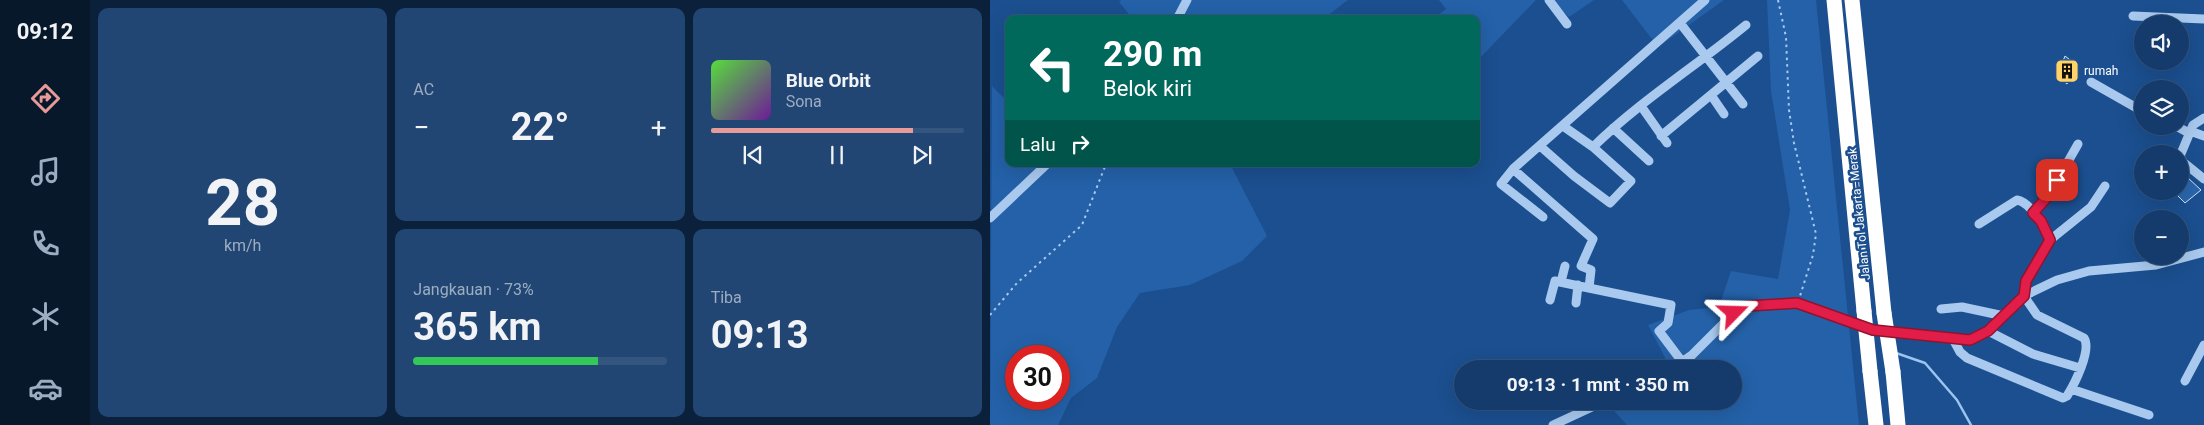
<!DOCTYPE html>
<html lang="id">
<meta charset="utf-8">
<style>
:root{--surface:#143b6b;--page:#214673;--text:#f1f3f6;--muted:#9dadc1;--line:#33557e;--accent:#e69b98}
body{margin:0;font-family:Roboto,sans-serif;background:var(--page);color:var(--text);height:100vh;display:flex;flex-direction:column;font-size:19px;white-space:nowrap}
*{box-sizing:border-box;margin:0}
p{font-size:16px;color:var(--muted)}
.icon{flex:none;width:28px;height:28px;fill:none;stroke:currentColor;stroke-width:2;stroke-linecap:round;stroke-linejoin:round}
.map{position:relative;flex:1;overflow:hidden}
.sheet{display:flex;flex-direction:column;gap:8px;padding:8px;background:#0b203b;width:900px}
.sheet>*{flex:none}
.banner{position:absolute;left:15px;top:15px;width:475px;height:152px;border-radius:10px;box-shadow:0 5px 20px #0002,0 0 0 1px var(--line);background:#00695c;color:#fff;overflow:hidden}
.buttons{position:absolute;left:1144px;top:15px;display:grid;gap:10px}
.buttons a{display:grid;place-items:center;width:55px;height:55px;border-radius:50%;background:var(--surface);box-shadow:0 5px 20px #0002,0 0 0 1px var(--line);font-size:25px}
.speed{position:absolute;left:15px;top:345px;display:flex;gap:10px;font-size:25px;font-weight:700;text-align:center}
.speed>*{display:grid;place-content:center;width:65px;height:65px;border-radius:50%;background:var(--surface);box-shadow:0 5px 20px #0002,0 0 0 1px var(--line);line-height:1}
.speed .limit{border:8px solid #d22;background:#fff;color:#111}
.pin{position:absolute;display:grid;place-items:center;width:42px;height:42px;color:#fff;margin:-21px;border-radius:10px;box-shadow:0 2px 8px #0006}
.me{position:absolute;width:55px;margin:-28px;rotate:68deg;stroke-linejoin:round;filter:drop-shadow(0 0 4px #0008)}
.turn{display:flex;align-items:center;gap:18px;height:105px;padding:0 15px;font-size:22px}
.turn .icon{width:65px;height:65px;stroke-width:2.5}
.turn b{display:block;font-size:35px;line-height:42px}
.then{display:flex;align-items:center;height:48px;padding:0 15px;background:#0003;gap:10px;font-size:19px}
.big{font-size:38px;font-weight:700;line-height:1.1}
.sheet .tile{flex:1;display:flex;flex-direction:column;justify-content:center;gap:8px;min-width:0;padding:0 18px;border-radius:10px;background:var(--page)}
.sheet .dial{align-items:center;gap:0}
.dial b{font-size:65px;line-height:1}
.song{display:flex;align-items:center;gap:15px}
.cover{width:60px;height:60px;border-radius:8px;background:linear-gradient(135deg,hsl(110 70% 55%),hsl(280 70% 35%))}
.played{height:5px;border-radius:2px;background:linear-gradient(90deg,var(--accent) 80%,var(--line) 80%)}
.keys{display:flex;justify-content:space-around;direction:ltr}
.heat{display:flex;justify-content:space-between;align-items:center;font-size:28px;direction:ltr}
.charge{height:8px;border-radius:4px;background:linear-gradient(90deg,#34c759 73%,var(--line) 0)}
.sheet .tiles{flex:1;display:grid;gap:8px;grid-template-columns:repeat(3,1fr)}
.tile:first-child{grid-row:span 2}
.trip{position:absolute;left:464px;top:360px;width:288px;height:50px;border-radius:25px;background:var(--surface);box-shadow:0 5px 20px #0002,0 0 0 1px var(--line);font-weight:700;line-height:50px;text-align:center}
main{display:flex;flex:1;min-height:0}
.dock{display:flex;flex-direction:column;width:90px;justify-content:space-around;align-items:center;background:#08182b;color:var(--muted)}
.dock .icon{width:35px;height:35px}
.dock .active{color:var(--accent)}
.dock b{font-size:22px;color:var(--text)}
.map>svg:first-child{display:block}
</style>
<main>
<nav class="dock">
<b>09:12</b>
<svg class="icon active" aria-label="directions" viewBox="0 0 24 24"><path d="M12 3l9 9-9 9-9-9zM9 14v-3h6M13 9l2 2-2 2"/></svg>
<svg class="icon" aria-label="music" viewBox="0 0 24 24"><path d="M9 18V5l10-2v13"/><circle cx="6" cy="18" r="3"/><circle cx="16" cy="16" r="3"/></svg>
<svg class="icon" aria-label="phone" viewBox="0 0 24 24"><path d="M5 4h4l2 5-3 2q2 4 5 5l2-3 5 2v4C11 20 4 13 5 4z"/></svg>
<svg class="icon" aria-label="climate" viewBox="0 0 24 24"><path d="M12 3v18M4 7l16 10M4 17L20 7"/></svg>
<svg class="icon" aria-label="car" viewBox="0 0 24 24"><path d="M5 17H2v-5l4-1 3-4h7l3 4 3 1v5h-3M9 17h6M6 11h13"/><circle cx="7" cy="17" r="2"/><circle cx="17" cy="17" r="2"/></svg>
</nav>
<section class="sheet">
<div class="tiles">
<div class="tile dial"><b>28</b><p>km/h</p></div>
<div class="tile"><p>AC</p>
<div class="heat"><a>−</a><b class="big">22°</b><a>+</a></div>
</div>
<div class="tile">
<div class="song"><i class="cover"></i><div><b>Blue Orbit</b><p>Sona</p></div></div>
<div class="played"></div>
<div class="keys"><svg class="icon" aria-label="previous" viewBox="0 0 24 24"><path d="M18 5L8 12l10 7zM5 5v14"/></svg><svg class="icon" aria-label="pause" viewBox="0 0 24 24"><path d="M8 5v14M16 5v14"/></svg><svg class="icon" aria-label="next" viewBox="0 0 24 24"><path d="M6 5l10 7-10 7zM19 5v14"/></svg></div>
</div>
<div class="tile"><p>Jangkauan · 73%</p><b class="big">365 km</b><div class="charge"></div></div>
<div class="tile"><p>Tiba</p><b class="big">09:13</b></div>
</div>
</section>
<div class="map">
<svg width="1214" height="425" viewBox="0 0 1214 425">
<rect width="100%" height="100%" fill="#1b4f8f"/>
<path fill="#2461a8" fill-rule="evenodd" d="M131 0H358L333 19H143L129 2Z
M449 0H546L486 62V19H443L456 9Z
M561 0H604L579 17Z
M632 0H734L668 47Z
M777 0H826L869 425H637L617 403 621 401H742V369H681L658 325 699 310 729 307 741 271 788 279 800 210 781 91Z
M2 86 19 103V164H240L277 236 252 261 200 285 150 293 127 327 107 378 81 398 68 425H0ZM26 356H69V399H26Z"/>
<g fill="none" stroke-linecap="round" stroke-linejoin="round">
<path stroke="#9cc4f0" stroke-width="2.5" d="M906 353 935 363 967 400 981 425"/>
</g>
<path fill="#2a66ad" stroke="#cfe3fa" d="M1075 56 1088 66 1077 84 1067 76Z
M1197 177 1211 190 1195 203 1183 191H1190V181Z"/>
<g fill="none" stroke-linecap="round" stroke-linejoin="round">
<path stroke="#a9c9ee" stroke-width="2" stroke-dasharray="2.5 4" stroke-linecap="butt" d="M788 0 796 37 799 110 804 143 826 234 823 255 810 296
M156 164H159
M0 315 27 283 92 225 116 164"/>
<path stroke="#a9c9ee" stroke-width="9" d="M559 0 577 24
M1143 16 1214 19
M187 19 197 0
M690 23 753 104
M1101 82 1152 111
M721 95 734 114
M651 106 677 143
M1214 118 1203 125 1190 156 1193 162 1214 179
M1186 126 1199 133
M623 128 659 161
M1200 131 1214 136
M671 136 768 56
M550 146 584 176 620 203 641 181 603 147 573 126
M603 147C649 102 706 66 756 25
M523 169 715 0
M1043 213 1059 195 1088 144
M553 217 511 184 523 169 603 239 591 266 601 270 599 288
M0 218 57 164
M1060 240 1101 207 1115 186
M571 282 575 266
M560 300 565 281 681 305 678 323 669 331 693 363
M586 303 588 285
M951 309 972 307 1014 316
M998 331 1043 354 1090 368
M963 339 970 352 977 358 1073 398 1077 396C1084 385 1102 350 1094 338L1047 315 1034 296 1036 281 1060 240C1056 228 1040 202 1027 200L989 224
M682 369 702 355 744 313 758 306 807 303 883 330 980 340 998 331 1034 296 1067 280 1099 271 1166 265 1214 252
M1195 381 1214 345
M1081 389 1159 415
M563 425 615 401"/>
<path stroke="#fff" stroke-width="15" d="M844 0 874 311
M862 0 894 313
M880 371 886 425
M903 372 908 425"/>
<path stroke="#fff" stroke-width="15" d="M874 311 880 371
M894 313 903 372"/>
</g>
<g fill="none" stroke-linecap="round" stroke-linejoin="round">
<g stroke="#92132f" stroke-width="12">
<path id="route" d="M744 313 758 306 807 303 883 330 980 340 998 331 1034 296 1036 281 1060 240 1051 221 1043 213 1059 195 1067 180"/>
</g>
<use href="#route" stroke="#e11d48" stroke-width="9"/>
</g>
<defs>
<g id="building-square" transform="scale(1.25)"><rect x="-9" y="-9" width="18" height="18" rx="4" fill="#ffd166" stroke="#1b4f8f"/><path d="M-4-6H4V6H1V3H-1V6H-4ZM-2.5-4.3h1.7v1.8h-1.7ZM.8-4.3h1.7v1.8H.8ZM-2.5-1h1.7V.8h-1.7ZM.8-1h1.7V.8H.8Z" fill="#111"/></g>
</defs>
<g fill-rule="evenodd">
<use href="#building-square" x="1077" y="71"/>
</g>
<g text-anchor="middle" stroke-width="5" stroke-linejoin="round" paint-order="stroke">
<g font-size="12" fill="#fff" stroke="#1b4f8f" text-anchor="start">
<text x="1094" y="75">rumah</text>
</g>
<g font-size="12" fill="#fff" stroke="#1b4f8f">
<text transform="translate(869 214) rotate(-96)" y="4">Jalan Tol Jakarta–Merak</text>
</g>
</g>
</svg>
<div class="buttons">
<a><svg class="icon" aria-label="sound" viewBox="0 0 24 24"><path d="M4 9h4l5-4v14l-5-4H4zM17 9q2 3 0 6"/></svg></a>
<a><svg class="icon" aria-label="layers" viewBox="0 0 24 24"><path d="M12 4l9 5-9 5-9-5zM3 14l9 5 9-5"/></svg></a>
<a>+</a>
<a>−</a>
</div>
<div class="speed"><div class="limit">30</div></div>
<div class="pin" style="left:1067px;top:180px;background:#d93025"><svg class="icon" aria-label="arrive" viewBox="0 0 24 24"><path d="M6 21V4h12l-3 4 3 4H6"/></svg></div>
<svg class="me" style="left:744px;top:313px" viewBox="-20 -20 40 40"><path d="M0-17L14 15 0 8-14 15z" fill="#e11d48" stroke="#fff" stroke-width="4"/></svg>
<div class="trip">09:13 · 1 mnt · 350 m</div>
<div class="banner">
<div class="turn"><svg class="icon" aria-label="left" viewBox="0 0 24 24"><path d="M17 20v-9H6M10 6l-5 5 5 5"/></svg><div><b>290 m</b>Belok kiri</div></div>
<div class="then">Lalu<svg class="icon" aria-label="right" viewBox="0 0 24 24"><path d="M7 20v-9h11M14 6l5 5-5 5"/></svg></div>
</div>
</div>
</main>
